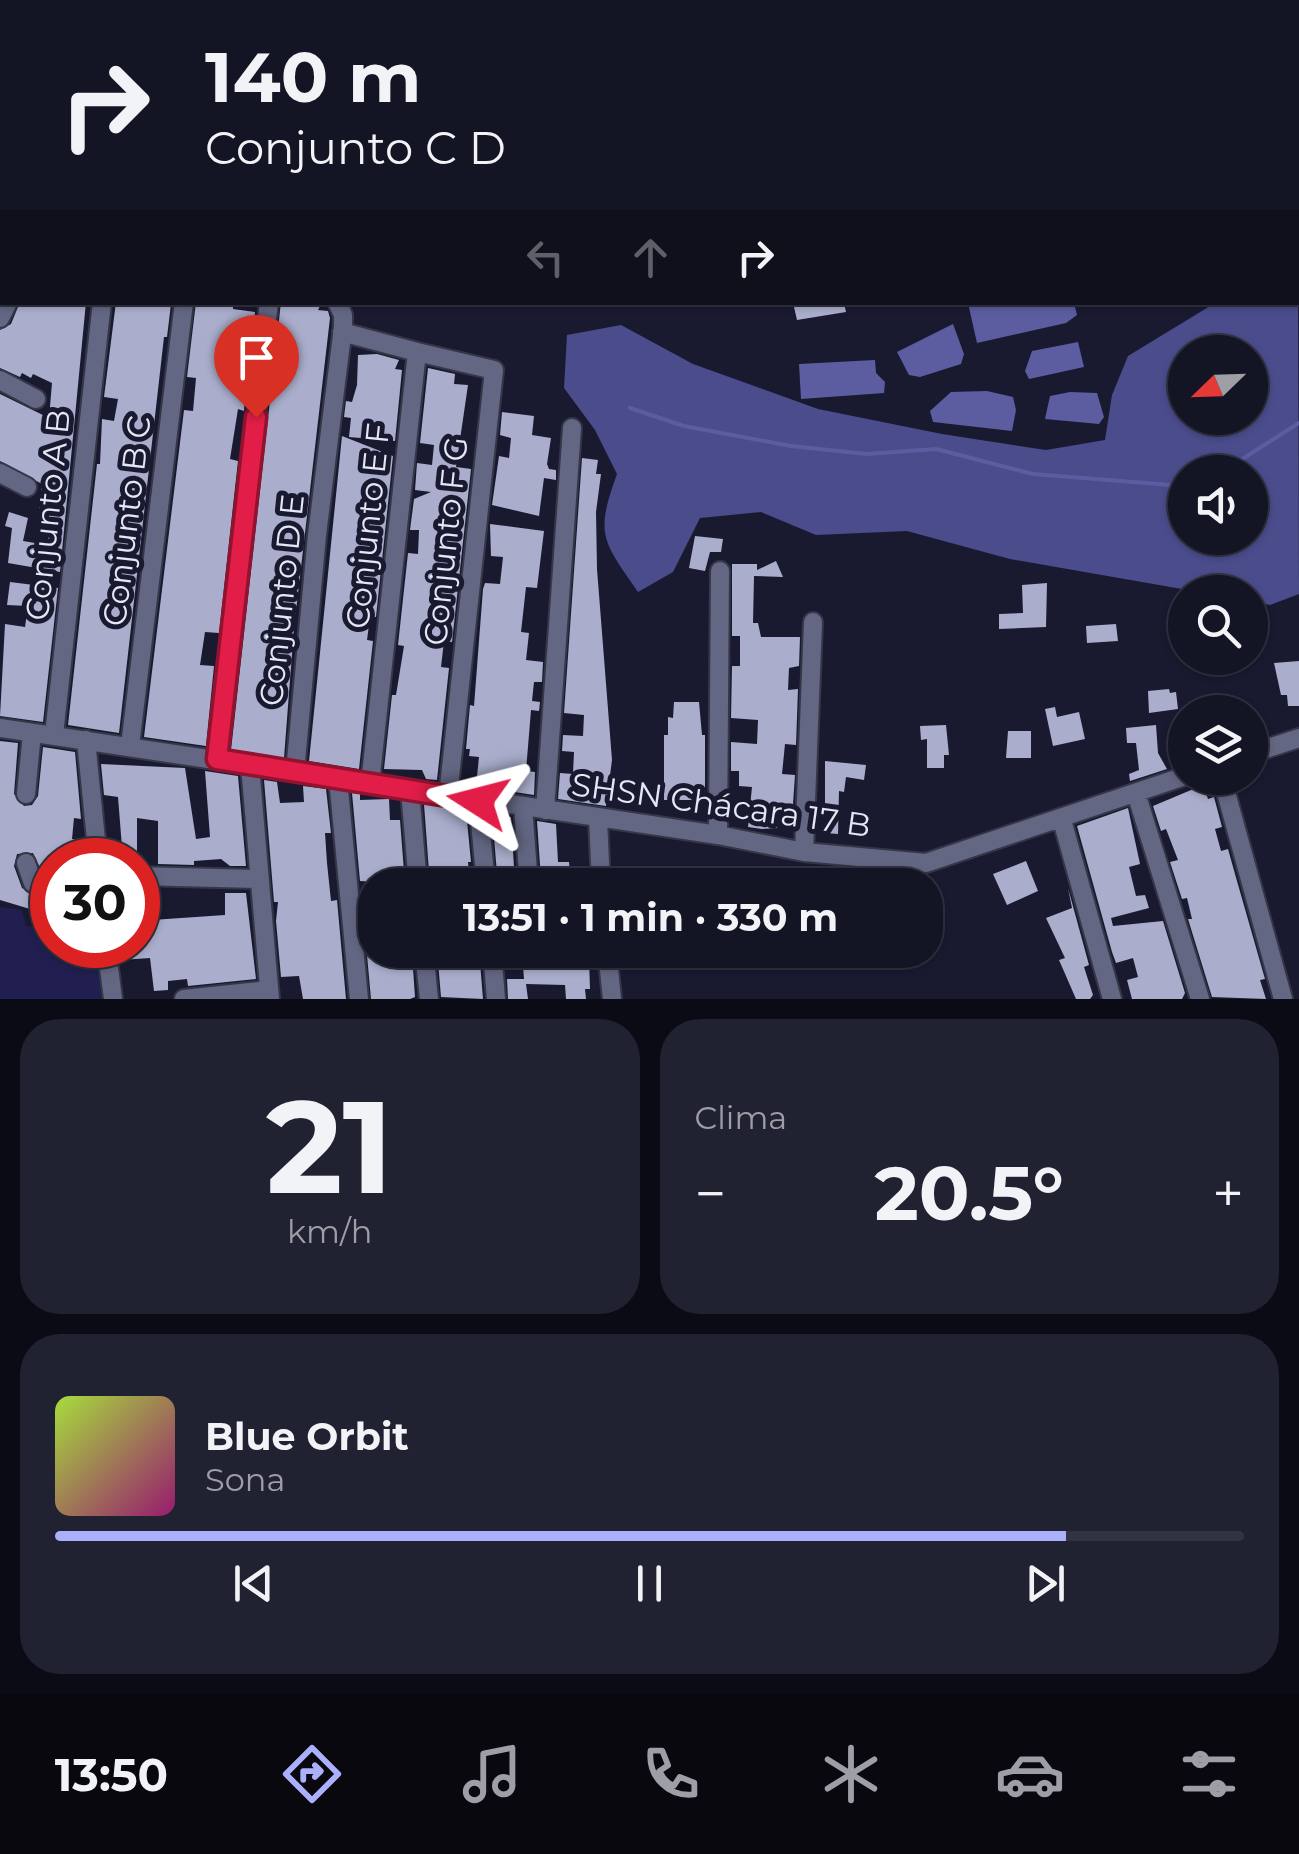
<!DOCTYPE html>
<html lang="pt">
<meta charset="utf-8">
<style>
:root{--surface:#131424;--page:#202131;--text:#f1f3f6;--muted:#9d9ea6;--line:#323341;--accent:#aab0fb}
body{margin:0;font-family:Montserrat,sans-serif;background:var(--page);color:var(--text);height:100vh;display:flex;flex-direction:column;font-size:38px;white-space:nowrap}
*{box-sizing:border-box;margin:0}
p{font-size:32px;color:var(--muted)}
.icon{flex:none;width:55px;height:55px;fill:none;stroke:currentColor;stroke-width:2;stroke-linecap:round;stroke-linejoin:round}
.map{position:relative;height:999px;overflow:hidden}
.panel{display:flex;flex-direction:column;gap:20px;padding:20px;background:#0a0b14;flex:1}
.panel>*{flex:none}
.top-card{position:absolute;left:0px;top:0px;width:1300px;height:305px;box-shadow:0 2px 8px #0004,0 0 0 2px var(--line);background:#131424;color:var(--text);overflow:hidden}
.needle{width:65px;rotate:247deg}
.controls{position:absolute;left:1168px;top:335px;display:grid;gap:20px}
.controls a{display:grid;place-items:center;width:100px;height:100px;border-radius:50%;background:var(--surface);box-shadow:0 2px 8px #0004,0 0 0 2px var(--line);font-size:50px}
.speed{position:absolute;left:30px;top:838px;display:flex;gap:20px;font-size:50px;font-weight:700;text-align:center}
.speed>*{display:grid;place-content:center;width:130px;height:130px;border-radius:50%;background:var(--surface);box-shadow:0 2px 8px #0004,0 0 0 2px var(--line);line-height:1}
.speed .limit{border:15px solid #d22;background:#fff;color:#111}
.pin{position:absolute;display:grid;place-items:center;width:85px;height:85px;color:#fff;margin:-102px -42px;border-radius:50% 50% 50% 0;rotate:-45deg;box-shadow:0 0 10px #0007}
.pin .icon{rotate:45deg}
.me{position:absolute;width:110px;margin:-55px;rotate:279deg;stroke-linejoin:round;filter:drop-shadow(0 0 8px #0008)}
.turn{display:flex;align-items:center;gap:35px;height:210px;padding:0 40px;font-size:45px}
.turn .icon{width:130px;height:130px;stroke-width:2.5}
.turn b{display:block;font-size:70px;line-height:85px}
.lanes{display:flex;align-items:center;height:95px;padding:0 40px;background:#0003;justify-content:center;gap:50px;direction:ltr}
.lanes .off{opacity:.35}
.big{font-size:75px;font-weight:700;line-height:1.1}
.panel .card{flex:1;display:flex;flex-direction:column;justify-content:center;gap:15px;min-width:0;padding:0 35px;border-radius:40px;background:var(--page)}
.panel .dial{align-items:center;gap:0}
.dial b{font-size:130px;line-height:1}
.song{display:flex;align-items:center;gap:30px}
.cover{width:120px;height:120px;border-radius:15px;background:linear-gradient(135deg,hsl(80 70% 55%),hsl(320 70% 35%))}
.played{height:10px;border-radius:5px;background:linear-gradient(90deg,var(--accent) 85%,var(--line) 85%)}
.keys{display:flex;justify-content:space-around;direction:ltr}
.heat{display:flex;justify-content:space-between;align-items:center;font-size:55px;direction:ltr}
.panel .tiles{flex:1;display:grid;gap:20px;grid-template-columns:1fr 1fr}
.card:last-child{grid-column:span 2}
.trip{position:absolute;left:358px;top:868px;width:585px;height:100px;border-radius:40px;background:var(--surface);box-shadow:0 2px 8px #0004,0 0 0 2px var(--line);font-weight:700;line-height:100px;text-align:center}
.tab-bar{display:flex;height:160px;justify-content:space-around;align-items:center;background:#08080e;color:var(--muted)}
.tab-bar .icon{width:70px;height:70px}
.tab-bar .on{color:var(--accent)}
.tab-bar b{font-size:45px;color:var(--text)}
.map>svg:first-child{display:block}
</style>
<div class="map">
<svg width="1299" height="999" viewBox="0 0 1299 999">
<rect width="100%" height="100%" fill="#191a30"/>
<path fill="#211f50" d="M50 897 52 945H101L105 999H0V907L22 910 26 926 44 928Z"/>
<path fill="#4a4c8c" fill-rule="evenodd" d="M1298 278 1299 594 1270 605 1250 601V592H1199L1010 559 907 531 816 535 761 512 700 518 673 572 638 592C602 540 595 535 617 474L595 430 564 388 567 335 621 325 693 364 818 409 942 434 1046 450 1105 440 1112 395 1128 356 1215 303 1298 302ZM1185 352H1250V418H1185ZM1185 472H1250V538H1185Z"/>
<path fill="#5b5da0" d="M968 303H1074L1077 315 1066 323 977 343Z
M953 324 964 354 961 364 920 377 909 375 897 352Z
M1078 342 1084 367 1029 379 1025 371 1032 351Z
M875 360 876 373 885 382 884 393 801 399 799 364Z
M987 391 1013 397 1016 410 1012 431 933 422 930 411 951 392Z
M1070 392 1097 393 1104 417 1099 424 1045 419 1050 396Z"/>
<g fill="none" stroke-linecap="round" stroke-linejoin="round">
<path stroke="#5b5da0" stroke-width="4" d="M630 408 684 426 791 446 867 454 936 449 1033 474 1171 485 1185 480
M1206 472 1239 461 1299 423"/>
</g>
<path fill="#aaaecc" d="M20 302H86L60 572 8 563 12 528 5 526 9 512 28 518 23 541 47 545 50 524 38 522 42 484 0 461V394L49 418 52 383 33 374 31 378 22 373 20 377 0 368V330L11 324Z
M116 302 171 304 167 337H164L119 733 68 725 97 464H100L102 419 114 421 118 399 104 397Z
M196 302H233V309L255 312 253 335 234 333 230 356 232 366 247 368 244 411 238 409 230 459 238 461 219 633 205 632 200 665 214 666 206 746 144 737 184 410 193 411 196 378 187 377Z
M281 302H322L318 310 328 311 330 318 294 628 284 758 231 750Z
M813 302 844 303 846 312 797 320 794 307Z
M377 354 399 360 395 369 402 370 395 441 349 437 351 418 344 417 346 401 352 402 357 385 358 355Z
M428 368 455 374 454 384 468 385 456 467 471 469 452 642 444 641 441 667 449 668 437 780 426 779 422 770 384 769 392 695H396L404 646 398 645 408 553 418 554 419 530H410L414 499 431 492 415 490 417 463 432 465 434 445 420 443Z
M502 412 534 416 532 435 551 438 547 464 549 469 556 470V480L544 478 539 516 492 505 499 456 509 458 511 438 500 435Z
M342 436 393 456 376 617H370L367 640 373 641 359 769 309 761Z
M582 458 598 460 596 474H601L596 512 597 569 612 760 606 806 558 799 560 773 573 774 574 752 562 751 563 735 583 736 584 715 564 713Z
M490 524 544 531 537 588 526 587 521 632 529 633 526 660 543 662 542 682H534L532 701 540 702 539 711 531 710 526 771 535 772 534 795 476 786 479 757 469 756 470 749H466L470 705 474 706 483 589 485 583 500 584 503 557 491 556Z
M695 536 723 539 721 552H710L705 571 689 568Z
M776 561 783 577 754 576 753 623H758L761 637H800L799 666 789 668 788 690 798 689 796 745 785 744 782 774 795 775 793 804 780 803 777 828 762 829 748 827 752 787 739 786V771H731V742L757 744 758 720 731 718 732 666H740V636H732V564H757V570Z
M10 582 58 588 43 722 0 716 5 624 25 627 28 606 7 605Z
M1047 583 1046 627 999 629V614L1023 613 1022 585Z
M1116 624 1118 641 1087 643 1086 626Z
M1299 661V706H1288L1287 695H1281L1274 663Z
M1169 689 1170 693 1176 692 1178 709 1149 713 1148 691Z
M674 702H699L702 735H705V800H664V735H668V717L673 718Z
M1055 707 1057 717 1079 712 1085 739 1053 746 1045 709Z
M946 725 949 755H944V768H927V739L921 740 920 726Z
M1156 725 1158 753 1167 769 1130 781 1129 774 1139 770 1136 743H1127L1126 728Z
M1008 731H1031V758H1006Z
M0 741 18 743 14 794 24 806 32 805 38 796 43 747 75 752 81 819 74 818 72 839 82 840V860H52V878L43 874 33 853 17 854 14 866 22 888 44 901V905L29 904 30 909 0 900Z
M825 761 866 765 864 780 846 777 844 792 839 791 838 834 825 833Z
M101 764 185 768 196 839 210 837 205 771 238 776 246 866H230L221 859 194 861V865L158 864V821L137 818V860H123L118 797 104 795Z
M264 780 277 782 280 803 304 802 303 786 326 789 331 833H325L327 863 331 901 337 900 346 999H303L299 976 281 977 276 921 278 902H274Z
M1203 785 1208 799 1214 797 1222 827 1215 829 1221 851 1228 849 1235 874 1265 979 1260 980 1266 999 1212 997 1188 919H1192L1187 898 1182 899 1170 862 1178 860 1166 829 1161 831 1153 806Z
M352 793 360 794V800L389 799 390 820H400L405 884 360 881Z
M424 804 466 810 471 862H468L469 875 463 878 464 885H430Z
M1128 808 1140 864 1129 867 1136 896 1145 895 1149 908 1111 918 1113 926 1163 921 1185 993 1182 999H1132L1127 980 1138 977 1133 958 1116 963 1112 952 1077 826Z
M492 814 511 817 515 885H498Z
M537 821 556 824 558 862H569L571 885H545L541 880Z
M1026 861 1038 891 1007 905 993 874Z
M790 868 791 885H763L762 870Z
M704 871 753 880 752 885H701Z
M1068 888 1089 965 1084 967 1093 995 1090 999H1076L1059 960 1065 958 1046 918 1072 908Z
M225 893H246L256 979 188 986 187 979 168 981V990L154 991 150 958 121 960 119 945H138V909L151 908 152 920 225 915Z
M375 910V950L412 954 415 997 410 999H371L363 911Z
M437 950H479L483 999 441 997Z
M565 950H595V960H589L590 989H585L586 999H566L565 985 526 984 528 999H508L507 979H524L523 966H529V959H565Z"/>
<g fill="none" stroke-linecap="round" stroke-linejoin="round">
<g stroke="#363649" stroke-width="22">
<path id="minor" d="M6 0 8 2
M702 0 703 2
M1004 0 1005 2
M1109 0 1110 2
M50 2 51 0
M0 106 2 101
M0 189 2 190
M0 318 8 302
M342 332 417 352 370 784
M417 352 494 370 448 796
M0 380 36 399
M0 473 27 487
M0 728 718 835 804 852 926 863 1185 776
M54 735 102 302
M86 740 98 860
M130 746 184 302
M1250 754 1299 738
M217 759 269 302
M250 765 270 999
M295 772 317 535 343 327V315L337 302
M1222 778 1283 999
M338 779 359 999
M410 790 418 885
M1136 793 1200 999
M26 794 32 733
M478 801 486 885
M523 807 529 885
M545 810 572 428
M598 819 601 885
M1062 820 1112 999
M718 835 720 571
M804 852 813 622
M26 863 33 883 52 891
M138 876 259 879
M106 945 113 999
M424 950 429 999
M492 950 496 999
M607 950 612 999
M184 999 269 990"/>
</g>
<use href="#minor" stroke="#646783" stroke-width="18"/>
</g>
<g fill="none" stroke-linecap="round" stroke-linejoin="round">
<g stroke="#92132f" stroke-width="25">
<path id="route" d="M256 417 217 759 478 801"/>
</g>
<use href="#route" stroke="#e11d48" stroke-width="18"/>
</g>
<g text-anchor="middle" stroke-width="10" stroke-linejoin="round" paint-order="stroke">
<g font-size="32" fill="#e5e7f7" stroke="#191a30">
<text transform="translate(48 515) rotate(-84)" y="11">Conjunto A B</text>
<text transform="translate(127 521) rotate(-83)" y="11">Conjunto B C</text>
<text transform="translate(368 526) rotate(-84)" y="11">Conjunto E F</text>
<text transform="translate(446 541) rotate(-84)" y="11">Conjunto F G</text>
<text transform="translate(282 600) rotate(-84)" y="11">Conjunto D E</text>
<text transform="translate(721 805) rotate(8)" y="11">SHSN Chácara 17 B</text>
</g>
</g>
</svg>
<div class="controls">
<a><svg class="needle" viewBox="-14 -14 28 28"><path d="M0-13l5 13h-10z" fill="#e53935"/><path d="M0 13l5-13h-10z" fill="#9d9ea6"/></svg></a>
<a><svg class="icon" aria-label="sound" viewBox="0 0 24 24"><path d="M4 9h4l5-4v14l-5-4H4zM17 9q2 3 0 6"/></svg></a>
<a><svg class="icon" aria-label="search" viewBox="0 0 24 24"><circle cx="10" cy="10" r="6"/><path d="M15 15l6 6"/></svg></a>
<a><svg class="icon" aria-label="layers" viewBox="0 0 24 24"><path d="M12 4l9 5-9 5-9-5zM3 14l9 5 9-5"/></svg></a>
</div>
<div class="speed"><div class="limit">30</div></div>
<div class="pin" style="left:256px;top:417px;background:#d93025"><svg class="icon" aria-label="arrive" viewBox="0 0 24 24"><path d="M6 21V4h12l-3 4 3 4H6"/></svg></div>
<svg class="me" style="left:478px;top:801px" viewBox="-20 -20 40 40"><path d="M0-17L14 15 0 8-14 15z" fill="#e11d48" stroke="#fff" stroke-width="4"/></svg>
<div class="trip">13:51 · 1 min · 330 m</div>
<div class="top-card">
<div class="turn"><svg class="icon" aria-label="right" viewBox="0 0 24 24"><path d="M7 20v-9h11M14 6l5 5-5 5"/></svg><div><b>140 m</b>Conjunto C D</div></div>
<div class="lanes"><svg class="icon off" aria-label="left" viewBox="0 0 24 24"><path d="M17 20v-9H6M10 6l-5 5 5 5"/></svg><svg class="icon off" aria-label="ahead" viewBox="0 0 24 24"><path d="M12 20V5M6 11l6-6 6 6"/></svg><svg class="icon" aria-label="right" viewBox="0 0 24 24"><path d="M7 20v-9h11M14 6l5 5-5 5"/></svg></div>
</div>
</div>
<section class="panel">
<div class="tiles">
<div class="card dial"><b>21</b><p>km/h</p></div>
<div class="card"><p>Clima</p>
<div class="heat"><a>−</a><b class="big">20.5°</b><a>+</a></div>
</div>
<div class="card">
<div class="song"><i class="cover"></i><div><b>Blue Orbit</b><p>Sona</p></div></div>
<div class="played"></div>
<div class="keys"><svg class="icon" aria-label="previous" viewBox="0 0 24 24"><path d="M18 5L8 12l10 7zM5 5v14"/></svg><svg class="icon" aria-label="pause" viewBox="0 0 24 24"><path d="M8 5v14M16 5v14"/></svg><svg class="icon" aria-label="next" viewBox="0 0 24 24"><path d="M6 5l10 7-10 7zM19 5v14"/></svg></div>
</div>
</div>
</section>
<nav class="tab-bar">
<b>13:50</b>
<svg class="icon on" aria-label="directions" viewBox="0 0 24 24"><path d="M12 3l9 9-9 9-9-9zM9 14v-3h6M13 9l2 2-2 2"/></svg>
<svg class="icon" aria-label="music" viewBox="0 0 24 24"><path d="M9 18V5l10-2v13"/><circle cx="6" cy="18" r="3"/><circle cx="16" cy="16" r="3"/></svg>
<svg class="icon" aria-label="phone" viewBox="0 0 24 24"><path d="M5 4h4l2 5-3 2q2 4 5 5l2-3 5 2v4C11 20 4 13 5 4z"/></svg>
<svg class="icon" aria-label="climate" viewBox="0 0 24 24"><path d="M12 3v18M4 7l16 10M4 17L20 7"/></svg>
<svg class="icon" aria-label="car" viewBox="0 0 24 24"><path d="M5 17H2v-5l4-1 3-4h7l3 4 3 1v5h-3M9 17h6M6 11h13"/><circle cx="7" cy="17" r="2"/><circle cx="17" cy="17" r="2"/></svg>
<svg class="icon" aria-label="filters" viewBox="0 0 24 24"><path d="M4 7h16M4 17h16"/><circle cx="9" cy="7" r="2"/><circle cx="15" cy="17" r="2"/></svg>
</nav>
